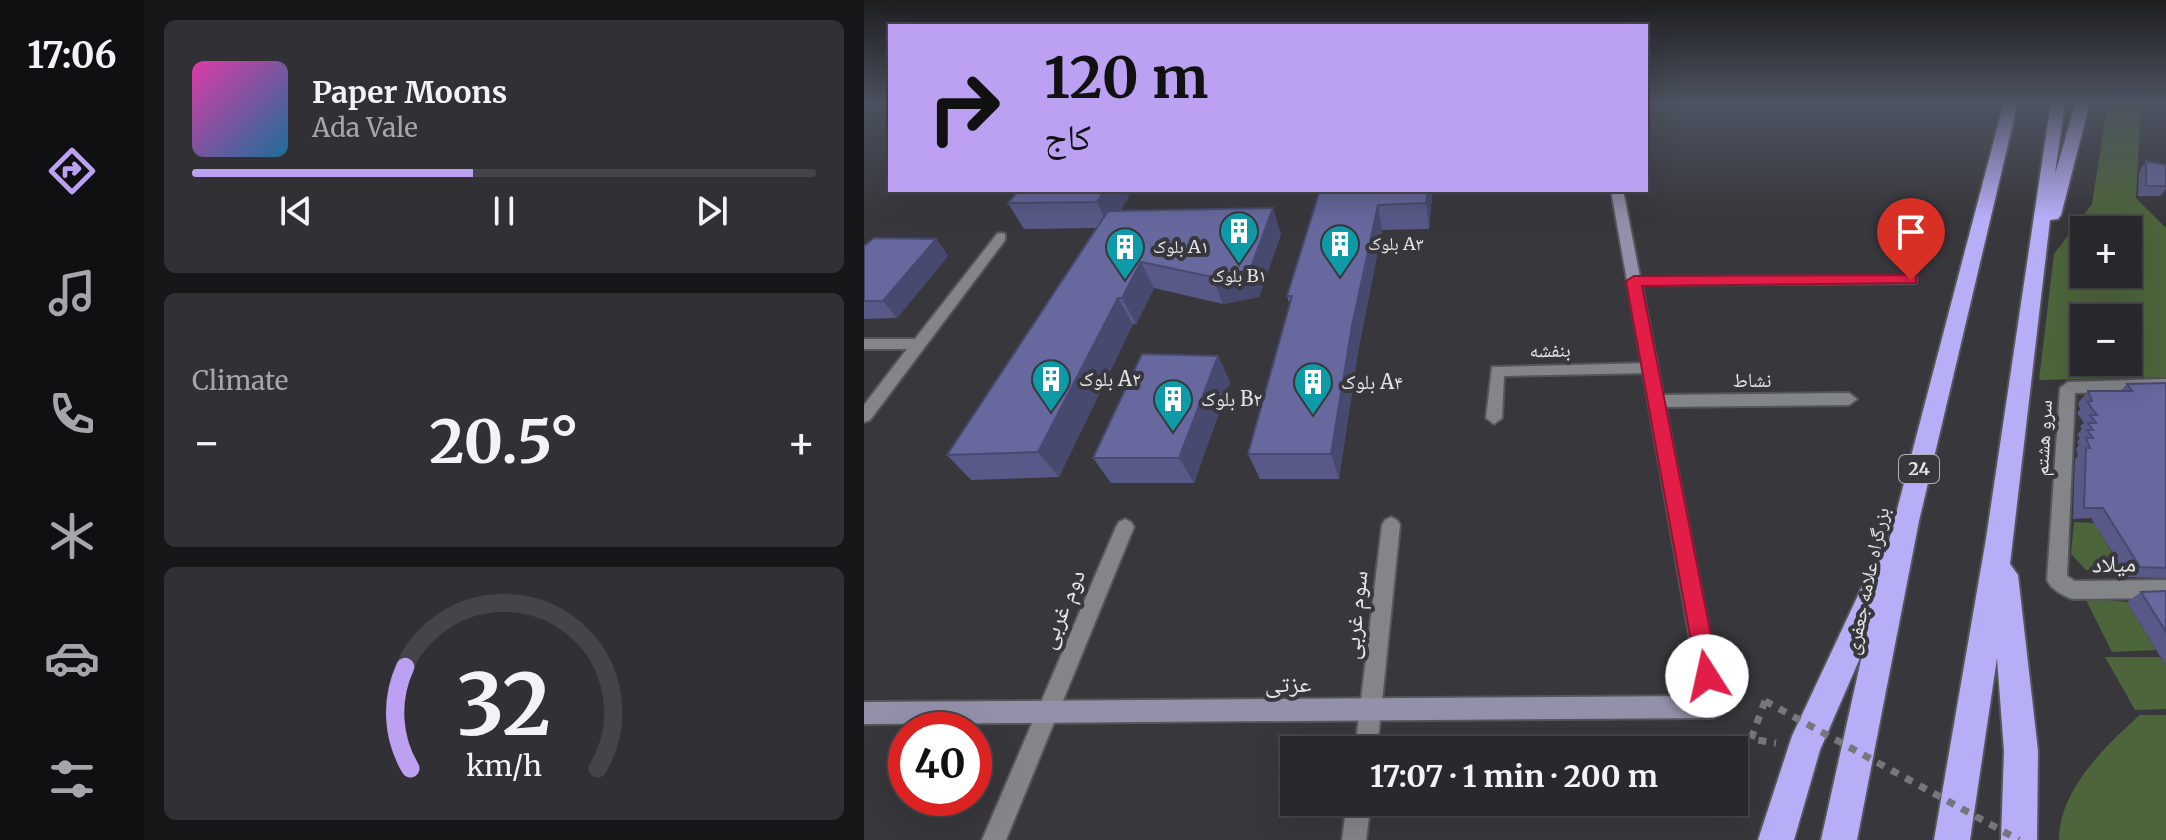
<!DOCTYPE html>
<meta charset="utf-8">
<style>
:root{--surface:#29292d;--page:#313135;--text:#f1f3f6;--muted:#a5a6aa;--line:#454549;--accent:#bca0f2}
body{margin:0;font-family:Merriweather,"Noto Naskh Arabic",serif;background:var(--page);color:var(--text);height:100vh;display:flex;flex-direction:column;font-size:30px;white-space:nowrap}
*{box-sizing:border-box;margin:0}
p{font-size:26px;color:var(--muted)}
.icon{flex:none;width:44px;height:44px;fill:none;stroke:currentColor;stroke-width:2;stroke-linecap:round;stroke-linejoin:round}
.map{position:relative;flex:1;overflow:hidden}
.sheet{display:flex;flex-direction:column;gap:20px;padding:20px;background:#171719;width:720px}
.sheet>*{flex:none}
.top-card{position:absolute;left:24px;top:24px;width:760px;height:168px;border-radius:0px;box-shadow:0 8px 32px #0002,0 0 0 2px var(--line);background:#bca0f2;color:#111;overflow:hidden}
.fabs{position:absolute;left:1206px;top:216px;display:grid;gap:16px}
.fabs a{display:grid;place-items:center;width:72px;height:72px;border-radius:0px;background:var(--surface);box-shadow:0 8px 32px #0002,0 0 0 2px var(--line);font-size:40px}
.speed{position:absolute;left:24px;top:712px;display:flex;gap:16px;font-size:40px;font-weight:700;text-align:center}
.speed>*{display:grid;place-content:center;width:104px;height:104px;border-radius:50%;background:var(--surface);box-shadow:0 8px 32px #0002,0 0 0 2px var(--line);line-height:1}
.speed .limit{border:12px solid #d22;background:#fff;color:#111}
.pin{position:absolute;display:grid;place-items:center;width:68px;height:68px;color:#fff;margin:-82px -34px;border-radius:50% 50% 50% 0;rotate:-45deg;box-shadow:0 0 8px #0007}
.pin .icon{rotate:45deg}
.me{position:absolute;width:88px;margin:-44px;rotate:350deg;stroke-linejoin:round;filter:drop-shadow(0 0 6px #0008)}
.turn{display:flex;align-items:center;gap:28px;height:168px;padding:0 24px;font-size:36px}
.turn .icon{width:104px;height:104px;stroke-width:2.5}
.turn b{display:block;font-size:56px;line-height:68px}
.big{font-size:60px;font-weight:700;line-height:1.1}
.sheet .tile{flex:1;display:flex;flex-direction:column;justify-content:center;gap:12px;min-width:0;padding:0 28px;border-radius:12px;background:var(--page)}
.sheet .dial{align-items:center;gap:0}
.dial svg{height:208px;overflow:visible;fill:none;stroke:var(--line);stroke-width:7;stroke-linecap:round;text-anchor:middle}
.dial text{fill:var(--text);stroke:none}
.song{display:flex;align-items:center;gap:24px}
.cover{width:96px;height:96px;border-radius:12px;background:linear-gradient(135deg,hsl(320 70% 55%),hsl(200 70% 35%))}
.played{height:8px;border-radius:4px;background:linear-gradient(90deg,var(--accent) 45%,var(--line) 45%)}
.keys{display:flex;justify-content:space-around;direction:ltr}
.heat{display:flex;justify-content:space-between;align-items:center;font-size:44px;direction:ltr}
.trip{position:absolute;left:416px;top:736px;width:468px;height:80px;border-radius:0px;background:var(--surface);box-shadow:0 8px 32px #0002,0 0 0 2px var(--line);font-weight:700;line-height:80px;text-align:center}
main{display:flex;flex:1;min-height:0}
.menu{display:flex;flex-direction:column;width:144px;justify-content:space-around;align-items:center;background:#101012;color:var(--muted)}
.menu .icon{width:56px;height:56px}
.menu .selected{color:var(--accent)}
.menu b{font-size:36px;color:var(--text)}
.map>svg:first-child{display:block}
</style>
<main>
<nav class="menu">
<b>17:06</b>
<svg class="icon selected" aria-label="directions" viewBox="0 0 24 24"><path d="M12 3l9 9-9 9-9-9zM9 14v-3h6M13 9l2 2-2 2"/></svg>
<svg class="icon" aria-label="music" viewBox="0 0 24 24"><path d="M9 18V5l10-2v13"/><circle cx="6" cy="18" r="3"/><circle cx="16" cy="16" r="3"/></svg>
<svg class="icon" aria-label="phone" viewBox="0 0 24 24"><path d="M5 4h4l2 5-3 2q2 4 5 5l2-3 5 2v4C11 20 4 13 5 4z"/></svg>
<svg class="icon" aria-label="climate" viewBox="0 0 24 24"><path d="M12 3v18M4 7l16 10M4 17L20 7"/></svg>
<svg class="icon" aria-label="car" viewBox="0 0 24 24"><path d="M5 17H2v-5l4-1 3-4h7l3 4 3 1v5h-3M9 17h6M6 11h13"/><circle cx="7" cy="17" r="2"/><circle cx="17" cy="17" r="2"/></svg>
<svg class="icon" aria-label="filters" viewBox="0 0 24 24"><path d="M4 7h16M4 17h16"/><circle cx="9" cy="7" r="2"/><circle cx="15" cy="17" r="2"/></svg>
</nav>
<section class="sheet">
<div class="tile">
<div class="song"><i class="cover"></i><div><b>Paper Moons</b><p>Ada Vale</p></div></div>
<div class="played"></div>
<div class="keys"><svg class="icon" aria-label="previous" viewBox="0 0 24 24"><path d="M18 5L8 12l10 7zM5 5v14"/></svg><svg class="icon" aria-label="pause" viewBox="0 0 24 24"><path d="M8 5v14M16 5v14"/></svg><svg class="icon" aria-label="next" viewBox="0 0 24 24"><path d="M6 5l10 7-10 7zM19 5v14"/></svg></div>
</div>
<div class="tile"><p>Climate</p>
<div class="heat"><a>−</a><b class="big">20.5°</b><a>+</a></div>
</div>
<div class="tile dial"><svg viewBox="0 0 100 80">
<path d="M14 69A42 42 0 1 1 86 69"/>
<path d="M14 69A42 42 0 0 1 12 30" stroke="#bca0f2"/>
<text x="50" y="56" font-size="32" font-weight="700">32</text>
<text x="50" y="72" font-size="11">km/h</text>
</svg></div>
</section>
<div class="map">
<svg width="1302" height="840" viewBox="0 0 1302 840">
<rect width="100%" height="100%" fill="#37373c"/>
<path fill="#4c653b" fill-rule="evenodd" d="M1244 102H1277L1272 198 1302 228V377L1175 380 1190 254 1228 204ZM1264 230V274H1220V230ZM1220 318H1264V362H1220Z
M1210 522 1230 523 1255 565H1248L1251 570H1222L1207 554Z
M1221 598 1263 602 1292 650 1248 652Z
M1241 657H1296L1302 666V709L1271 710Z
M1276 715H1302V840H1195C1195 790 1241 746 1276 715Z"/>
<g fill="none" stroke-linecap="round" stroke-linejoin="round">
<g stroke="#56565a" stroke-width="4">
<path id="street" d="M137 233 141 234V240L6 420 0 422V405L43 349H0V339H51L133 234Z
M1047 276 1052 277V283L770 285 763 281 770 277Z
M786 363 793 368 786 373 640 376 638 418 630 424 622 418 628 367Z
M1302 379V391L1211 393 1203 576 1211 581 1302 580V598L1208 599C1198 595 1188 590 1183 580L1196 388 1204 382Z
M985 393 993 399 985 405 792 407 784 401 792 395Z
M527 517 533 520 536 525 513 750H491L518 525 521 520Z
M261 519 267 522 270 527 142 840H118L252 527 255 522Z
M483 802H507L502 840H478Z"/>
</g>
<g stroke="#56565a" stroke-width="4">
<path id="secondary" d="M747 190H759L860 707 857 715 849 718 0 724V702L836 696Z"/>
</g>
<g stroke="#56565a" stroke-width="4">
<path id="highway" d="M1140 102H1154L1055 521 993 840H957L999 651 956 750 930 840H894L928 736 1013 555 1022 552Z
M1187 102H1201L1191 174 1212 102H1226L1197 215 1194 219 1186 220 1146 564 1154 575 1174 751 1173 840H1137L1140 751 1133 658 1106 840H1070L1122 539Z"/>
</g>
<path stroke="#77777b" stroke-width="7" stroke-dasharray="8 8" stroke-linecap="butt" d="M901 701 887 739 912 743"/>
<use href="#street" fill="#848589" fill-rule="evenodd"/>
<use href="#secondary" fill="#9391aa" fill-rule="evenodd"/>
<use href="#highway" fill="#b7aef8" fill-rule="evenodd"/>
<path stroke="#77777b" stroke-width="7" stroke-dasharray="8 8" stroke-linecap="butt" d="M901 701 1155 840"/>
</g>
<path fill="#585988" d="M1282 161 1302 165V189L1296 196H1274L1275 172Z
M456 190 568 193 565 229 518 230 494 352 475 479H396L384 454 426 306 423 296Z
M265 196 256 211 417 234 395 297 359 304 290 288 272 324H269L195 477 107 480 83 455 233 228 160 229 144 203Z
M72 239 84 256 33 318 0 319V246Z
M354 356 366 382 330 483H247L229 458Z
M1302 383V578L1263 577 1227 518 1209 519 1211 459 1214 456 1212 449 1215 445 1213 442 1216 438 1213 435 1218 429 1216 426 1220 423 1213 413 1216 409 1214 403 1224 391H1256L1263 384Z
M1302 591V666L1263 602 1277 592Z"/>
<path fill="#47496f" d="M241 190H263L265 196 245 228 233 202Z
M564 190H568V193L565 229 562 203Z
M514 205 518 230 494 352 475 479 467 454 488 326Z
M409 208 417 234 395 297 359 304 348 277Z
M72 239 84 256 33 318 19 301Z
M277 262 290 288 272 324 258 298Z
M254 298 269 324 195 477 174 452Z
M354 356 366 382 330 483 315 458Z"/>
<path fill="#66689e" stroke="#47496f" stroke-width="2" d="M1282 161 1302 165V186H1282Z
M155 190H241L233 202 144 203Z
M456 190H564L562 203 514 205 488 326 467 454H384L428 296H423Z
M409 208 386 270 348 277 277 262 258 298H254L174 452 83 455 244 211Z
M10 238 72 239 19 301H0V246Z
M278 354 354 356 315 458H229Z
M1302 383V568L1276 567 1239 508H1220L1222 448H1226L1222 438H1229L1223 430H1229L1224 423H1232L1226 415H1233L1223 402 1228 401 1224 391H1268L1263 384Z
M1302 591V632L1277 592Z"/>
<linearGradient id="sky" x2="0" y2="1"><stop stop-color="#1e1e21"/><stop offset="0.47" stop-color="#4d5361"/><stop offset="1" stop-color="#4d5361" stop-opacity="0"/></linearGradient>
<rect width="1302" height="219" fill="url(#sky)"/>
<path fill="#e11d48" stroke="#92132f" stroke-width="2" d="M1047 275 1052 276V283L778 286 855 676 851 685 843 688 835 685 762 281 770 276Z"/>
<defs>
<g id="building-pin" transform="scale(2)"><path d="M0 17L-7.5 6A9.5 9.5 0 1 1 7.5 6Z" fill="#0f9aa8" stroke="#37373c"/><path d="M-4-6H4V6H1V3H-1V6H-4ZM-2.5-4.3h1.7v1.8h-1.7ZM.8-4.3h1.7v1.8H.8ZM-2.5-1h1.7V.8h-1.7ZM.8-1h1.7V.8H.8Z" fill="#fff"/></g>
</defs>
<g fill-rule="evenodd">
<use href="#building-pin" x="375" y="231"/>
<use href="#building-pin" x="476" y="244"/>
<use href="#building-pin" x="261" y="247"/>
<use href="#building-pin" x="187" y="379"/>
<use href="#building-pin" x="449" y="382"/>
<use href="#building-pin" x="309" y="399"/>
</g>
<g text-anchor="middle" stroke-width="8" stroke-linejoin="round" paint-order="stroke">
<g font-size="18" fill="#e4e5e7" stroke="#37373c" text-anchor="start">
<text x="504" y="250">بلوک A۳</text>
<text x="289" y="253">بلوک A۱</text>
<text x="375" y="282" text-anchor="middle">بلوک B۱</text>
</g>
<rect fill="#37373c" stroke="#b0b1b4" stroke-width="2" x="1035" y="455" width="40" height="28" rx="6"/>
<g font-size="18" font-weight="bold" fill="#e4e5e7">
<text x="1055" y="475">24</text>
</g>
<g font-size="20" fill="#e4e5e7" stroke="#37373c">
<text transform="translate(686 350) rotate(-1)" y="7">بنفشه</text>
<text x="888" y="387">نشاط</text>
<text transform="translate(1179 438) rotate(-87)" y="7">سرو هشتم</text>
<text transform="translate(1003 581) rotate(-78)" y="7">بزرگراه علامه جعفری</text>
</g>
<g font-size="20" fill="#e4e5e7" stroke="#37373c" text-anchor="start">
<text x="215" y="386">بلوک A۲</text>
<text x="477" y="389">بلوک A۴</text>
<text x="337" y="406">بلوک B۲</text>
</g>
<g font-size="24" fill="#e4e5e7" stroke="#37373c">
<text transform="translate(1250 564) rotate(-1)" y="8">میلاد</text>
<text transform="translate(198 609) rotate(-67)" y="8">دوم غربی</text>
<text transform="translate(491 615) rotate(-84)" y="8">سوم غربی</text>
<text x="424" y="692">عزتی</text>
</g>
</g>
</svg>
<div class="fabs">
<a>+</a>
<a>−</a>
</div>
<div class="speed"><div class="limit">40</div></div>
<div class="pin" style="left:1047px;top:280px;background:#d93025"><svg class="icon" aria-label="arrive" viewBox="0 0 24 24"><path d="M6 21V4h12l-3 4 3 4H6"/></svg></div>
<svg class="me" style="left:843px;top:676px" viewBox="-20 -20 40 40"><circle r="19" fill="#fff"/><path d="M0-13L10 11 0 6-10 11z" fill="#e11d48"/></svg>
<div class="trip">17:07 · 1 min · 200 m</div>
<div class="top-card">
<div class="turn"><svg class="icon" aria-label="right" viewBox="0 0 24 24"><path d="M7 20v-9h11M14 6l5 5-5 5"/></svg><div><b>120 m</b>کاج</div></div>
</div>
</div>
</main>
